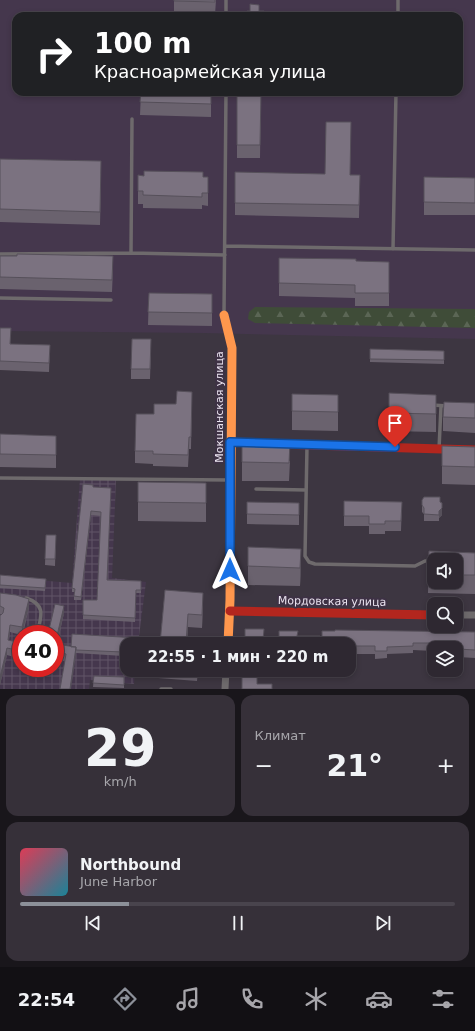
<!DOCTYPE html>
<html lang="ru">
<meta charset="utf-8">
<style>
:root{--surface:#2e2831;--page:#363039;--text:#f1f3f6;--muted:#a7a6ab;--line:#49444d;--accent:#8c9099}
body{margin:0;font-family:"DejaVu Sans",sans-serif;background:var(--page);color:var(--text);height:100vh;display:flex;flex-direction:column;font-size:15px;white-space:nowrap}
*{box-sizing:border-box;margin:0}
p{font-size:13px;color:var(--muted)}
.icon{flex:none;width:22px;height:22px;fill:none;stroke:currentColor;stroke-width:2;stroke-linecap:round;stroke-linejoin:round}
.map{position:relative;height:689px;overflow:hidden}
.panel{display:flex;flex-direction:column;gap:6px;padding:6px;background:#19161b;flex:1}
.panel>*{flex:none}
.banner{position:absolute;left:12px;top:12px;width:451px;height:84px;border-radius:12px;box-shadow:0 2px 6px #0003,0 0 0 1px var(--line);background:#202124;color:#fff;overflow:hidden}
.controls{position:absolute;left:427px;top:553px;display:grid;gap:8px}
.controls a{display:grid;place-items:center;width:36px;height:36px;border-radius:8px;background:var(--surface);box-shadow:0 2px 6px #0003,0 0 0 1px var(--line);font-size:20px}
.speed{position:absolute;left:12px;top:625px;display:flex;gap:8px;font-size:20px;font-weight:700;text-align:center}
.speed>*{display:grid;place-content:center;width:52px;height:52px;border-radius:50%;background:var(--surface);box-shadow:0 2px 6px #0003,0 0 0 1px var(--line);line-height:1}
.speed .limit{border:6px solid #d22;background:#fff;color:#111}
.pin{position:absolute;display:grid;place-items:center;width:34px;height:34px;color:#fff;margin:-41px -17px;border-radius:50% 50% 50% 0;rotate:-45deg;box-shadow:0 0 4px #0007}
.pin .icon{rotate:45deg}
.me{position:absolute;width:44px;margin:-22px;rotate:0deg;stroke-linejoin:round;filter:drop-shadow(0 0 3px #0008)}
.turn{display:flex;align-items:center;gap:14px;height:84px;padding:0 16px;font-size:18px}
.turn .icon{width:52px;height:52px;stroke-width:2.5}
.turn b{display:block;font-size:28px;line-height:34px}
.big{font-size:30px;font-weight:600;line-height:1.1}
.panel .card{flex:1;display:flex;flex-direction:column;justify-content:center;gap:6px;min-width:0;padding:0 14px;border-radius:12px;background:var(--page)}
.panel .dial{align-items:center;gap:0}
.dial b{font-size:52px;line-height:1}
.song{display:flex;align-items:center;gap:12px}
.cover{width:48px;height:48px;border-radius:6px;background:linear-gradient(135deg,hsl(350 70% 55%),hsl(190 70% 35%))}
.played{height:4px;border-radius:2px;background:linear-gradient(90deg,var(--accent) 25%,var(--line) 25%)}
.keys{display:flex;justify-content:space-around;direction:ltr}
.heat{display:flex;justify-content:space-between;align-items:center;font-size:22px;direction:ltr}
.panel .tiles{flex:1;display:grid;gap:6px;grid-template-columns:1fr 1fr}
.card:last-child{grid-column:span 2}
.trip{position:absolute;left:120px;top:637px;width:236px;height:40px;border-radius:12px;background:var(--surface);box-shadow:0 2px 6px #0003,0 0 0 1px var(--line);font-weight:600;line-height:40px;text-align:center}
.tabs{display:flex;height:64px;justify-content:space-around;align-items:center;background:#121014;color:var(--muted)}
.tabs .icon{width:28px;height:28px}
.tabs .selected{color:var(--accent)}
.tabs b{font-size:18px;color:var(--text)}
.map>svg:first-child{display:block}
</style>
<div class="map">
<svg width="475" height="689" viewBox="0 0 475 689">
<defs>
<pattern id="industrial-grid" width="8" height="8" patternUnits="userSpaceOnUse"><rect width="8" height="8" fill="#45374d"/><path d="M0 4h8M4 0v8" fill="none" stroke="#605467"/></pattern>
<pattern id="forest-firs" width="22" height="20" patternUnits="userSpaceOnUse"><rect width="22" height="20" fill="#3f4c38"/><path d="M5 1l3.5 6h-7zM16 11l3.5 6h-7z" fill="#5b6655"/></pattern>
</defs>
<rect width="100%" height="100%" fill="#3d3641"/>
<path fill="#45374d" fill-rule="evenodd" d="M0 0H475V339L203 333 0 331ZM16 16H459V92H16Z"/>
<path fill="url(#industrial-grid)" fill-rule="evenodd" d="M80 479H116L112 578 146 582 138 644H127V670H135L134 684 90 680 89 689H0V577L72 583ZM21 634H55V668H21Z"/>
<path fill="url(#forest-firs)" d="M255 307 475 309V328L255 323 248 319 249 312Z"/>
<g fill="none" stroke-linecap="round" stroke-linejoin="round">
<path stroke="#6e6a6c" stroke-width="3.5" d="M226 16V0
M398 16V0
M132 119 131 253 225 255
M225 246 475 250
M393 249 396 92
M0 254 131 253
M0 298 111 300
M224 314 226 92
M432 405 448 406
M307 446 305 556 309 562 315 564 415 566 425 561H434
M439 449 441 406
M0 478 229 480
M256 489 306 490
M26 598C47 605 41 617 37 634
M161 689H171"/>
<path stroke="#6e6a6c" stroke-width="7" d="M456 615H475
M225 689 226 670"/>
<path stroke="#ff974d" stroke-width="9" d="M224 315 232 348 230 600 228 644"/>
<path stroke="#b3261e" stroke-width="9" d="M230 442 256 443
M276 444 475 450
M230 611 434 615"/>
</g>
<path fill="#6a626e" fill-rule="evenodd" d="M174 0H216L215 15 174 14Z
M141 92H211V117L140 115Z
M237 92H261L260 158H237Z
M0 159 101 174 100 225 0 222Z
M235 172 360 175 359 218 235 215Z
M203 177H208V206L202 205V209L143 208V204H138V191Z
M424 177 475 178V215H424Z
M0 256 113 268 112 292 0 289Z
M279 258 356 261 389 275V306H355V298L279 296Z
M149 293 212 294V326L148 325Z
M0 328 11 344 50 345 49 372 0 370Z
M151 349 150 379H131V369Z
M370 349 444 351V364L370 362Z
M192 392 191 449H189L188 467 153 466V464L135 463V451L154 414 176 404Z
M292 394 338 395V431L292 430Z
M436 395V432L389 431V413Z
M475 403V433L443 431V417Z
M0 434 56 436V468L0 467Z
M242 442 290 461 289 481H242Z
M442 446 475 447V485L442 484Z
M138 482 206 483V522L138 521Z
M93 487 111 488 107 580 141 581V593H136L135 622 83 619V600H97L101 516 91 515 81 600H74V592H72V588Z
M422 500 440 502 442 503V515L439 518V521H424V514L422 512Z
M344 501 402 502 401 531H385V534H369V526H344Z
M247 502 299 503V525L247 524Z
M46 535H56L55 566 45 565Z
M429 551 475 553V594L428 593ZM434 560H456V582H434Z
M248 566 301 567 300 586 248 585Z
M0 575 46 579 45 591 0 588Z
M165 590 203 606 202 628 188 627 187 643 160 644Z
M0 593 29 607 23 634H21V635L10 632 9 640 21 643V659L7 655 0 685V615H2L0 614Z
M64 613 57 645 71 647 127 644V650L124 649 123 656 76 653V655L64 661 55 659V634Z
M245 629H264L263 644H245Z
M322 631 475 632V658L458 657V653H456V648H434V651L413 650V653L387 654V658L375 659V654H349V644H322Z
M158 670H198L197 681 158 678Z
M271 670H293V672H271Z
M94 676 124 677V688L93 687Z"/>
<path fill="#56505a" d="M101 161V174L100 225V212Z
M442 508V515L439 518V511Z
M91 511V515L81 600V597Z
M301 549V567L300 586V568Z
M203 593V606L202 628V615Z
M29 599V607L22 634V627Z
M64 606V613L55 652V644Z
M188 614V627L187 644H186Z
M10 625V632L8 648V640Z
M76 647V655L71 689H70Z
M7 648V655L0 685V677Z"/>
<path fill="#7b7280" stroke="#56505a" d="M174 0H215V2L174 1Z
M250 4 259 5V11H264V16H247V11H250Z
M141 92H211V104L140 102Z
M237 92H261L260 145H237Z
M326 122H351L350 175H360L359 205 235 203V172L325 174Z
M0 159 101 161 100 212 0 209Z
M144 171 203 172V177H208V193H202V197L143 195V191H138V175L144 176Z
M424 177 475 178V203L424 202Z
M17 254 113 256 112 280 0 277V256H17Z
M279 258 356 259V261L389 262V293H355V285L279 283Z
M149 293 212 294V313L148 312Z
M0 328H11L10 344 50 345 49 363 0 361Z
M132 339H151L150 369H131Z
M370 349 444 351V360L370 359Z
M177 391 192 392 191 437H189L188 455 153 454V451H135L136 414H154V404H176Z
M389 393 436 395V414L389 413Z
M292 394 338 395V412L292 411Z
M444 402 475 403V418L443 417Z
M0 434 56 436V455L0 454Z
M242 442H290L289 463 242 462Z
M442 446 475 447V467L442 466Z
M138 482 206 483V503L138 502Z
M83 484 93 485V487L111 488 107 580 141 581V590H136L135 618 83 615V600H97L101 512 91 511 81 597 74 596 75 589 72 588Z
M424 497H440V502L442 503V508L439 511V515L424 514V508L422 505V500Z
M344 501 402 502 401 521H385V524H369V516H344Z
M247 502 299 503V515L247 514Z
M46 535H56L55 559H45Z
M248 547 301 549 300 568 248 566Z
M429 551 475 553V575H456V560H434V574H428Z
M0 575 46 579 45 588 0 585Z
M165 590 203 593 202 615 188 614 186 643 193 644H160Z
M0 593 16 595 29 599 22 627 10 625 8 640 21 643V651L7 648 0 677V615H1L3 613 4 608 0 606Z
M55 604 64 606 55 644 76 647 70 689H60L66 654 55 651V634H48Z
M245 629H264L263 640H245Z
M335 630 475 632V650L458 649V645H441V643H413V646L387 647V651H375V646H349V644H334V641L322 640V631H335Z
M279 631H298L297 636H320V644H279Z
M72 634 137 638V644H127V646H124L123 652 76 650V647H71Z
M242 671H257V684H272V689H242Z
M94 676 124 677V685L93 683Z"/>
<g fill="none" stroke-linecap="round" stroke-linejoin="round">
<g stroke="#114b97" stroke-width="10">
<path id="route" d="M230 570V442L395 447"/>
</g>
<use href="#route" stroke="#1a73e8" stroke-width="7"/>
</g>
<g text-anchor="middle" stroke-width="4" stroke-linejoin="round" paint-order="stroke">
<g font-size="11" fill="#ebe4f0" stroke="#3e3245">
<text transform="translate(219 407) rotate(-90)" y="4">Мокшанская улица</text>
<text transform="translate(332 601) rotate(1)" y="4">Мордовская улица</text>
</g>
</g>
</svg>
<div class="controls">
<a><svg class="icon" aria-label="sound" viewBox="0 0 24 24"><path d="M4 9h4l5-4v14l-5-4H4zM17 9q2 3 0 6"/></svg></a>
<a><svg class="icon" aria-label="search" viewBox="0 0 24 24"><circle cx="10" cy="10" r="6"/><path d="M15 15l6 6"/></svg></a>
<a><svg class="icon" aria-label="layers" viewBox="0 0 24 24"><path d="M12 4l9 5-9 5-9-5zM3 14l9 5 9-5"/></svg></a>
</div>
<div class="speed"><div class="limit">40</div></div>
<div class="pin" style="left:395px;top:447px;background:#d93025"><svg class="icon" aria-label="arrive" viewBox="0 0 24 24"><path d="M6 21V4h12l-3 4 3 4H6"/></svg></div>
<svg class="me" style="left:230px;top:570px" viewBox="-20 -20 40 40"><path d="M0-17L14 15 0 8-14 15z" fill="#1a73e8" stroke="#fff" stroke-width="4"/></svg>
<div class="trip">22:55 · 1 мин · 220 m</div>
<div class="banner">
<div class="turn"><svg class="icon" aria-label="right" viewBox="0 0 24 24"><path d="M7 20v-9h11M14 6l5 5-5 5"/></svg><div><b>100 m</b>Красноармейская улица</div></div>
</div>
</div>
<section class="panel">
<div class="tiles">
<div class="card dial"><b>29</b><p>km/h</p></div>
<div class="card"><p>Климат</p>
<div class="heat"><a>−</a><b class="big">21°</b><a>+</a></div>
</div>
<div class="card">
<div class="song"><i class="cover"></i><div><b>Northbound</b><p>June Harbor</p></div></div>
<div class="played"></div>
<div class="keys"><svg class="icon" aria-label="previous" viewBox="0 0 24 24"><path d="M18 5L8 12l10 7zM5 5v14"/></svg><svg class="icon" aria-label="pause" viewBox="0 0 24 24"><path d="M8 5v14M16 5v14"/></svg><svg class="icon" aria-label="next" viewBox="0 0 24 24"><path d="M6 5l10 7-10 7zM19 5v14"/></svg></div>
</div>
</div>
</section>
<nav class="tabs">
<b>22:54</b>
<svg class="icon selected" aria-label="directions" viewBox="0 0 24 24"><path d="M12 3l9 9-9 9-9-9zM9 14v-3h6M13 9l2 2-2 2"/></svg>
<svg class="icon" aria-label="music" viewBox="0 0 24 24"><path d="M9 18V5l10-2v13"/><circle cx="6" cy="18" r="3"/><circle cx="16" cy="16" r="3"/></svg>
<svg class="icon" aria-label="phone" viewBox="0 0 24 24"><path d="M5 4h4l2 5-3 2q2 4 5 5l2-3 5 2v4C11 20 4 13 5 4z"/></svg>
<svg class="icon" aria-label="climate" viewBox="0 0 24 24"><path d="M12 3v18M4 7l16 10M4 17L20 7"/></svg>
<svg class="icon" aria-label="car" viewBox="0 0 24 24"><path d="M5 17H2v-5l4-1 3-4h7l3 4 3 1v5h-3M9 17h6M6 11h13"/><circle cx="7" cy="17" r="2"/><circle cx="17" cy="17" r="2"/></svg>
<svg class="icon" aria-label="filters" viewBox="0 0 24 24"><path d="M4 7h16M4 17h16"/><circle cx="9" cy="7" r="2"/><circle cx="15" cy="17" r="2"/></svg>
</nav>
